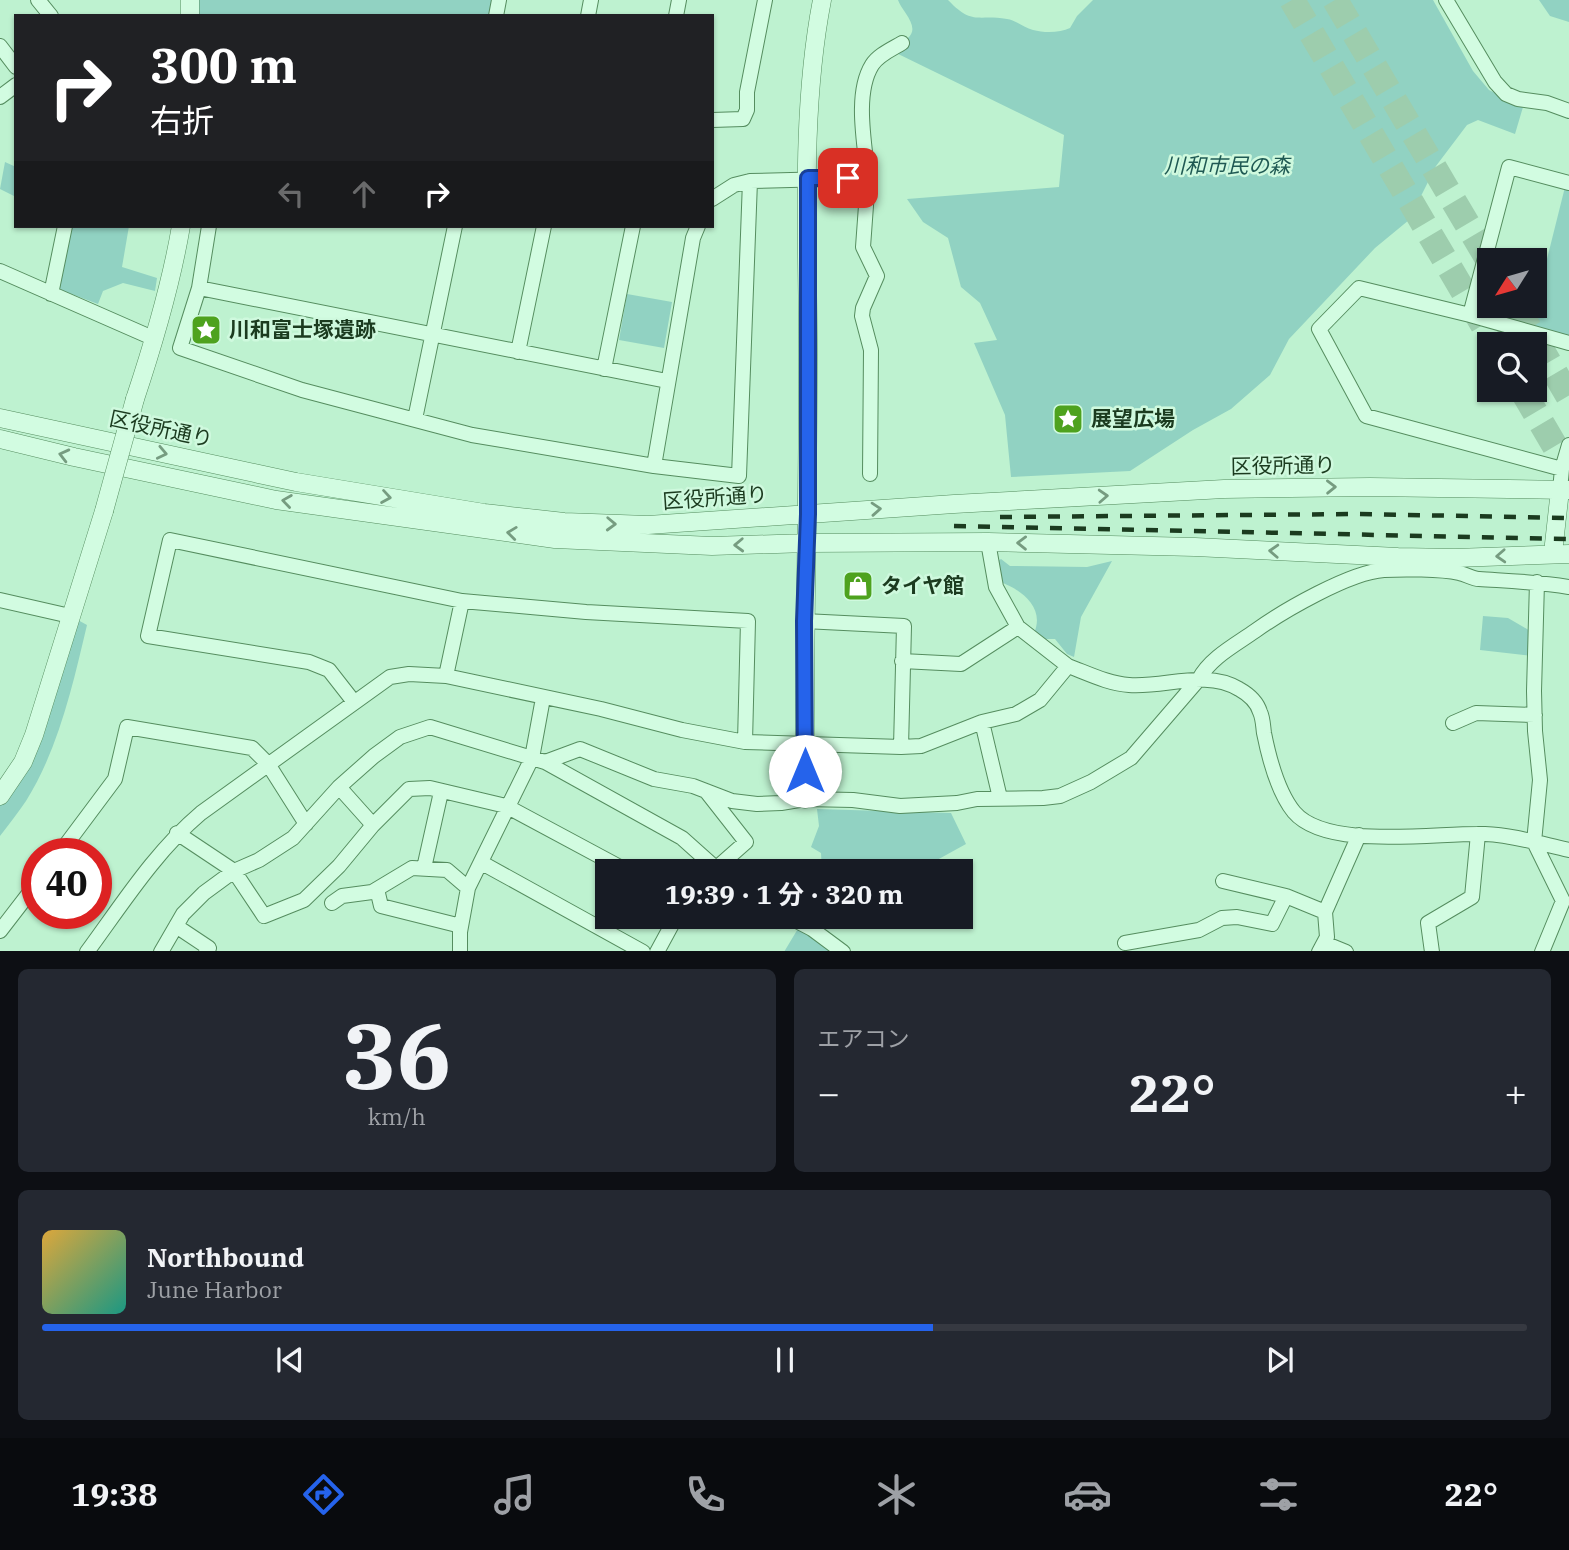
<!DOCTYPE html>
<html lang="ja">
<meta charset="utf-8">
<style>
:root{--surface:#171b24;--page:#242831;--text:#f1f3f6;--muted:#9ea1a6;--line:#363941;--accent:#2563eb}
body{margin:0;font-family:"IBM Plex Serif","Noto Sans JP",serif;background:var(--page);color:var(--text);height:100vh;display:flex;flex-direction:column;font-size:26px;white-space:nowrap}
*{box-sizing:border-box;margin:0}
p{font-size:23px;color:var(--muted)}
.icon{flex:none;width:38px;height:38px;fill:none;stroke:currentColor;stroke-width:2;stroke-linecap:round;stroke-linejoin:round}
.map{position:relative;height:951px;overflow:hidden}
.drawer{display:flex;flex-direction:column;gap:18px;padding:18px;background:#0d0f14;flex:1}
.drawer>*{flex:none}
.banner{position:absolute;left:14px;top:14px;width:700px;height:214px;border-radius:0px;box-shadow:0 2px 5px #0004;background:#202124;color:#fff;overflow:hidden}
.needle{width:46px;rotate:233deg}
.buttons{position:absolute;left:1477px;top:248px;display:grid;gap:14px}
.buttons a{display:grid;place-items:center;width:70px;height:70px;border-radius:0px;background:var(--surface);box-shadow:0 2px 5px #0004;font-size:35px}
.speed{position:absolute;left:21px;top:838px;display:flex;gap:14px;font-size:35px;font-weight:700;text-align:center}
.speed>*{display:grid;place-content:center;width:91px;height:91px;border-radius:50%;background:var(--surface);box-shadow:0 2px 5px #0004;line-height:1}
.speed .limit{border:10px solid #d22;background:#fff;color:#111}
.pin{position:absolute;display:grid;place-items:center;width:60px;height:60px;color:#fff;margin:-30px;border-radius:14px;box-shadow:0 4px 10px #0006}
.me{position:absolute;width:77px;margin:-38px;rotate:0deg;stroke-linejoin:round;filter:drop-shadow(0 0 5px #0008)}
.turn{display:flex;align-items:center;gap:24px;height:147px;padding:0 21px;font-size:32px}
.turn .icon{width:91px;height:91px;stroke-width:2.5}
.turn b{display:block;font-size:49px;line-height:60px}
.lanes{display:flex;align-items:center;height:66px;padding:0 21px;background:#0003;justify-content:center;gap:35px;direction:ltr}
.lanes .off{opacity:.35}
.big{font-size:52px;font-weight:700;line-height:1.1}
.drawer .tile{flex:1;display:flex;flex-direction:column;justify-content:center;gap:10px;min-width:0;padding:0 24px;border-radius:10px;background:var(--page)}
.drawer .dial{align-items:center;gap:0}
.dial b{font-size:91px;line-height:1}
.song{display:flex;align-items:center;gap:21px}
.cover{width:84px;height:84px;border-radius:10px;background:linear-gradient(135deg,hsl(40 70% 55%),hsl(170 70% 35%))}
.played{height:7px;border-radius:4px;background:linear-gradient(90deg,var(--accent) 60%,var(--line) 60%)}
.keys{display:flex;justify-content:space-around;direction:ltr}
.heat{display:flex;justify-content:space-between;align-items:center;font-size:38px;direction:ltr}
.drawer .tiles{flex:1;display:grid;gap:18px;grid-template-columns:1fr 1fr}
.tile:last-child{grid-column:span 2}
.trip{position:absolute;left:595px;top:859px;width:378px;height:70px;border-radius:0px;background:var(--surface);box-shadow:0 2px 5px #0004;font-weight:700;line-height:70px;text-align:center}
.tab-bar{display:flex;height:112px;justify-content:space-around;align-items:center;background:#090b0e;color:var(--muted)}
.tab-bar .icon{width:49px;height:49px}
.tab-bar .selected{color:var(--accent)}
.tab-bar b{font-size:32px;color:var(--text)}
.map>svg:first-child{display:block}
</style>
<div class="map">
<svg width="1569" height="952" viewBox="0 0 1569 952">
<rect width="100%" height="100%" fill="#bef2d0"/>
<path fill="#91d2c2" d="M196 0H492L489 16H195Z
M898 0H948C973 26 977 14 1007 19 1016 20 1024 28 1033 30 1044 33 1060 33 1070 28L1077 16 1093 0H1433L1473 71 1489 90 1523 107 1515 134 1478 120 1467 125 1436 166 1409 220 1375 248 1289 339 1270 375 1231 409 1193 430 1130 471 1011 477 1005 415 974 343 997 340 980 303 961 287 948 238 923 222 907 199 1059 187 1064 135 890 50C895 42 903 43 909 37 920 26 901 10 898 0Z
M1539 0H1569V22L1550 16Z
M5 162 16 167V197L0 189Z
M1565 187 1569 188V338L1515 324 1519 306H1535V268L1544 271Z
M72 226H129L122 267 157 278 155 291 123 283 103 291 98 304 58 289Z
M627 294 672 302 664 348 619 340Z
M1001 559 1010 566 1087 567 1112 561 1081 617 1074 657 1067 654 1055 639H1041L1034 633C1045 609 1023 591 1003 583L998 561Z
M1483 616 1508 618 1532 632V656L1480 650Z
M76 619 87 625C73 684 59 748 26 801 18 813 9 824 0 836V802Z
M817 809 951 813 966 844 937 860 924 872 822 871 821 853 811 847 819 826Z
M799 927 834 952H784Z"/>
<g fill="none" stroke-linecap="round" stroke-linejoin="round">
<path stroke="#9dcdad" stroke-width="26" stroke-dasharray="26 13" stroke-linecap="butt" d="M1292 0 1495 345
M1335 0 1489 261
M1516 306 1569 397
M1522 390 1569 470"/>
<g stroke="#558d5f" stroke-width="16">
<path id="minor" d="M38 0 51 16
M1446 0 1495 82 1506 94 1518 99 1547 103 1569 111
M496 16 499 0
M588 16 591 0
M676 16 679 0
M0 46 16 67
M0 97 16 85
M712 120 743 119 747 110V92L765 0
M868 178C865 145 854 94 872 65 878 55 892 49 902 43
M712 199 734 185 750 181 868 178 863 247 877 276 863 308 862 316 871 350 870 474
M209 226 199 288 180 348 302 390 472 435 654 466 739 476 750 181
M0 271 155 339
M199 288 667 381
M51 294 65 226
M1470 315 1509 167 1569 183
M518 352 544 226
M604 369 633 226
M415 419 455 226
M654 466 693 238 698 226
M1562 469 1366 416 1319 329 1359 288 1470 315 1569 343
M1560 490 1562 469 1569 445
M1537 582 1534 691 1535 731 1540 780 1534 842 1563 901 1542 952
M0 600 70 616
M804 621 904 626 901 747
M902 661 961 664 1018 627
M1068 666C1087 673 1109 684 1129 685 1165 688 1205 669 1239 689 1248 694 1257 702 1260 712 1263 718 1263 726 1264 733 1269 758 1277 791 1294 812 1327 851 1439 832 1485 834 1513 835 1542 844 1569 850
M446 676 462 601
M354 702 329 670 309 662 148 636 170 540 462 601 586 612 748 621 745 742
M982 722 1000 798
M1453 723 1476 713 1535 715
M545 762 580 749 654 779 693 786 732 801 757 804 781 803 805 799 853 800 900 806 957 803 977 799 1043 798 1060 796 1091 782 1131 758 1199 679C1210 658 1235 645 1255 631 1283 611 1350 572 1384 570 1402 569 1441 569 1459 573 1466 574 1472 579 1479 579 1509 581 1539 582 1569 587
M339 787 373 825
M706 791 746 842 712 872
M177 833 234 871 264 916 304 900 339 866 373 825 409 789 430 788 506 806 629 872
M59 854 115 779 127 727 252 748 268 764 306 824
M482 863 643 952
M424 868 441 792
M1223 881 1286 896 1325 912
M377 889 381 906 461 926
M332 903 342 896 372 892 412 868 447 870 468 888
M789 917 812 929 843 952
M176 926 209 948 206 952
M0 931 37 883
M1125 943 1199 930 1222 918 1237 917 1272 924 1286 896
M1324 943 1346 952
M87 952C123 903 155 852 201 813L390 677 409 674 446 676 601 709 682 730 745 742 901 747 921 746 982 722 1016 714 1040 700 1068 666 1018 627 996 587 988 542
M161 952 183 914 204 893 234 871 259 860 293 838 339 787 374 756 400 737 430 727 545 762 682 838 720 872
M460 952V932L468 888 532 758 543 698
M657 952 676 917
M1319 952 1327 937 1325 912 1359 835
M1432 952 1428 923 1472 897 1478 834"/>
</g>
<g stroke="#558d5f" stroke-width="19">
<path id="tertiary" d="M190 16V0
M135 399C154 342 171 285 181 226
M0 418 296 482 484 513 564 522 648 525 954 504 1224 489 1370 487 1569 490
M0 439 74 457 276 500 555 539 712 546 807 543 988 542 1195 547 1398 557 1455 558 1569 554
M1553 553 1560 490
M0 796 23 762 34 735 104 511
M805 799C804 650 808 502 808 354 808 237 800 114 822 0"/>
</g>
<use href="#minor" stroke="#d2fce1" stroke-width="14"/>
<use href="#tertiary" stroke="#d2fce1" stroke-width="18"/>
<path stroke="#1b3b1f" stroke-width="4.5" stroke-dasharray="12 12" stroke-linecap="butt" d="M1000 517 1360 514 1569 518
M954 526 1569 539"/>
<g stroke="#558d5f" stroke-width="19" stroke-linecap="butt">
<path id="tertiary-bridge" d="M104 511 135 399"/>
</g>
<use href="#tertiary-bridge" stroke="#d2fce1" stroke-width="18"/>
</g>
<defs><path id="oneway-chevron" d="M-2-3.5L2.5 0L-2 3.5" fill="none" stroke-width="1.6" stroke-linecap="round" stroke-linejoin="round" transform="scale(1.75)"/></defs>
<g stroke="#769c80">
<use href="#oneway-chevron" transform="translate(162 453) rotate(12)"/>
<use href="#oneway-chevron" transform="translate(64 455) rotate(-166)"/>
<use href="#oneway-chevron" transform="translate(1331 487) rotate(-1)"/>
<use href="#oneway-chevron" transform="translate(1103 496) rotate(-3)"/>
<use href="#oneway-chevron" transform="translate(386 497) rotate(9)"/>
<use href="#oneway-chevron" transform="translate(287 501) rotate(-172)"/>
<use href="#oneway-chevron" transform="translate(876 509) rotate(-4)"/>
<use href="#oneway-chevron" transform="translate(611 524) rotate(2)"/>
<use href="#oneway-chevron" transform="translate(512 533) rotate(-173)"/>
<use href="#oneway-chevron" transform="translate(1022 543) rotate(-179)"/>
<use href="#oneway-chevron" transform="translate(739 545) rotate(178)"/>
<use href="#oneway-chevron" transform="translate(1274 551) rotate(-177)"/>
<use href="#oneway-chevron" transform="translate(1501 556) rotate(177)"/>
</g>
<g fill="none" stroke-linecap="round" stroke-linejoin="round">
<g stroke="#184099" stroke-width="18">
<path id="route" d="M805 771 804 621 808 514V178H848"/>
</g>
<use href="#route" stroke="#2563eb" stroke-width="12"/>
</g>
<defs>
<g id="sight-square" transform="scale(1.575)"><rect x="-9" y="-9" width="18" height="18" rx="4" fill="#4ea21e" stroke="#cff9de"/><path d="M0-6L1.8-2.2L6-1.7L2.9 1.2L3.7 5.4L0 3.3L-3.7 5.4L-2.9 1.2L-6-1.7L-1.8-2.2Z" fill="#fff"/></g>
<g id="shop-square" transform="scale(1.575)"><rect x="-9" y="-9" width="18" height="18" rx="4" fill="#4ea21e" stroke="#cff9de"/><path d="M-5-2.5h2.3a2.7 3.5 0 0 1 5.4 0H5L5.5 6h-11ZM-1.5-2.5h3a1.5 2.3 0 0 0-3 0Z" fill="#fff"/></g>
</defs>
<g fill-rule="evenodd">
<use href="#sight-square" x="206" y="330"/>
<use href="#sight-square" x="1068" y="419"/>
<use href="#shop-square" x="858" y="586"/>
</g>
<g text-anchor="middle" stroke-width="5" stroke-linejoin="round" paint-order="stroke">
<g font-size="21" font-style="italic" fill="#1f5953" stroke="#cff9de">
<text x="1227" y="173">川和市民の森</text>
</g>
<g font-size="21" font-weight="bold" fill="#1b3b1f" stroke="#cff9de" text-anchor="start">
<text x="229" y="337">川和富士塚遺跡</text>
<text x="1091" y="426">展望広場</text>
<text x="881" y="593">タイヤ館</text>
</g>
<g font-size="21" fill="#1b3b1f" stroke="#cff9de">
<text transform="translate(161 429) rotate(12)" y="7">区役所通り</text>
<text transform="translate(1283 466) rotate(-1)" y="7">区役所通り</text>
<text transform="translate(715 498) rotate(-4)" y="7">区役所通り</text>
</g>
</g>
</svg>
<div class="buttons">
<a><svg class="needle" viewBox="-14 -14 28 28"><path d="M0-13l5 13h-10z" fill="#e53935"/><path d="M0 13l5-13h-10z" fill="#9ea1a6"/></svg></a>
<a><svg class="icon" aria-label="search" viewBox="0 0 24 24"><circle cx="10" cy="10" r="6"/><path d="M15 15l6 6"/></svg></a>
</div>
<div class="speed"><div class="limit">40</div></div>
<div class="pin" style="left:848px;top:178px;background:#d93025"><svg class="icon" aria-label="arrive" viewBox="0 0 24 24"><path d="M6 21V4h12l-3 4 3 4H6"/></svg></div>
<svg class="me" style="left:805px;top:771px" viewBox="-20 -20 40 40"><circle r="19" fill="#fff"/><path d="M0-13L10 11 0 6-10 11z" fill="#2563eb"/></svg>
<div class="trip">19:39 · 1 分 · 320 m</div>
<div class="banner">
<div class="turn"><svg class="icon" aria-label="right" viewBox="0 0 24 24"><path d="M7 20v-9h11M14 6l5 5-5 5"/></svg><div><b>300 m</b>右折</div></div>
<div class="lanes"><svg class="icon off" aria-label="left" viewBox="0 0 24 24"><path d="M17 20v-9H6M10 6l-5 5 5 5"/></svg><svg class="icon off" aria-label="ahead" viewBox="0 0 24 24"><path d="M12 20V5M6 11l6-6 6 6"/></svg><svg class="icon" aria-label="right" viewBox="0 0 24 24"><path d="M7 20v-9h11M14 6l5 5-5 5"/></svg></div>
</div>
</div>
<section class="drawer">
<div class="tiles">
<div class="tile dial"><b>36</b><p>km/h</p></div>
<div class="tile"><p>エアコン</p>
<div class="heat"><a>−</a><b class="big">22°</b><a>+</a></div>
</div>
<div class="tile">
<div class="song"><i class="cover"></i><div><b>Northbound</b><p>June Harbor</p></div></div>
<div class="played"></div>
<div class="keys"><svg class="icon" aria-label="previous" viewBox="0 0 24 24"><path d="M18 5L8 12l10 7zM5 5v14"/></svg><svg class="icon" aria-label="pause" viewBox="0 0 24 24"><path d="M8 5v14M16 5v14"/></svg><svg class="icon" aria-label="next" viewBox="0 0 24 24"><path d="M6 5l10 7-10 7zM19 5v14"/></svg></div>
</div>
</div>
</section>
<nav class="tab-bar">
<b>19:38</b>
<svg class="icon selected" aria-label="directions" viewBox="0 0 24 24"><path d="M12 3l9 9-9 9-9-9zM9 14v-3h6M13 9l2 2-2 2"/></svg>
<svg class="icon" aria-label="music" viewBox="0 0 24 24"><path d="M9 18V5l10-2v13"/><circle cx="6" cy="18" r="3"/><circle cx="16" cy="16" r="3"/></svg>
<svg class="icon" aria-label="phone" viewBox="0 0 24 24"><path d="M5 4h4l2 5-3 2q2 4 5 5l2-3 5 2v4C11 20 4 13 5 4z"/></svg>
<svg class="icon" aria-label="climate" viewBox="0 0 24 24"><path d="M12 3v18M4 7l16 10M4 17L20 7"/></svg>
<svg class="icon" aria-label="car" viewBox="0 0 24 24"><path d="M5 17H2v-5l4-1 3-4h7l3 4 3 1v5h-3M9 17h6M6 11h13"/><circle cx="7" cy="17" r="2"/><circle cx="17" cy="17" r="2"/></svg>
<svg class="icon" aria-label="filters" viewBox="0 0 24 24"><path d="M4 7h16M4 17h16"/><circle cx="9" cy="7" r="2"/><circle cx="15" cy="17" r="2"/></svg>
<b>22°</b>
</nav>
